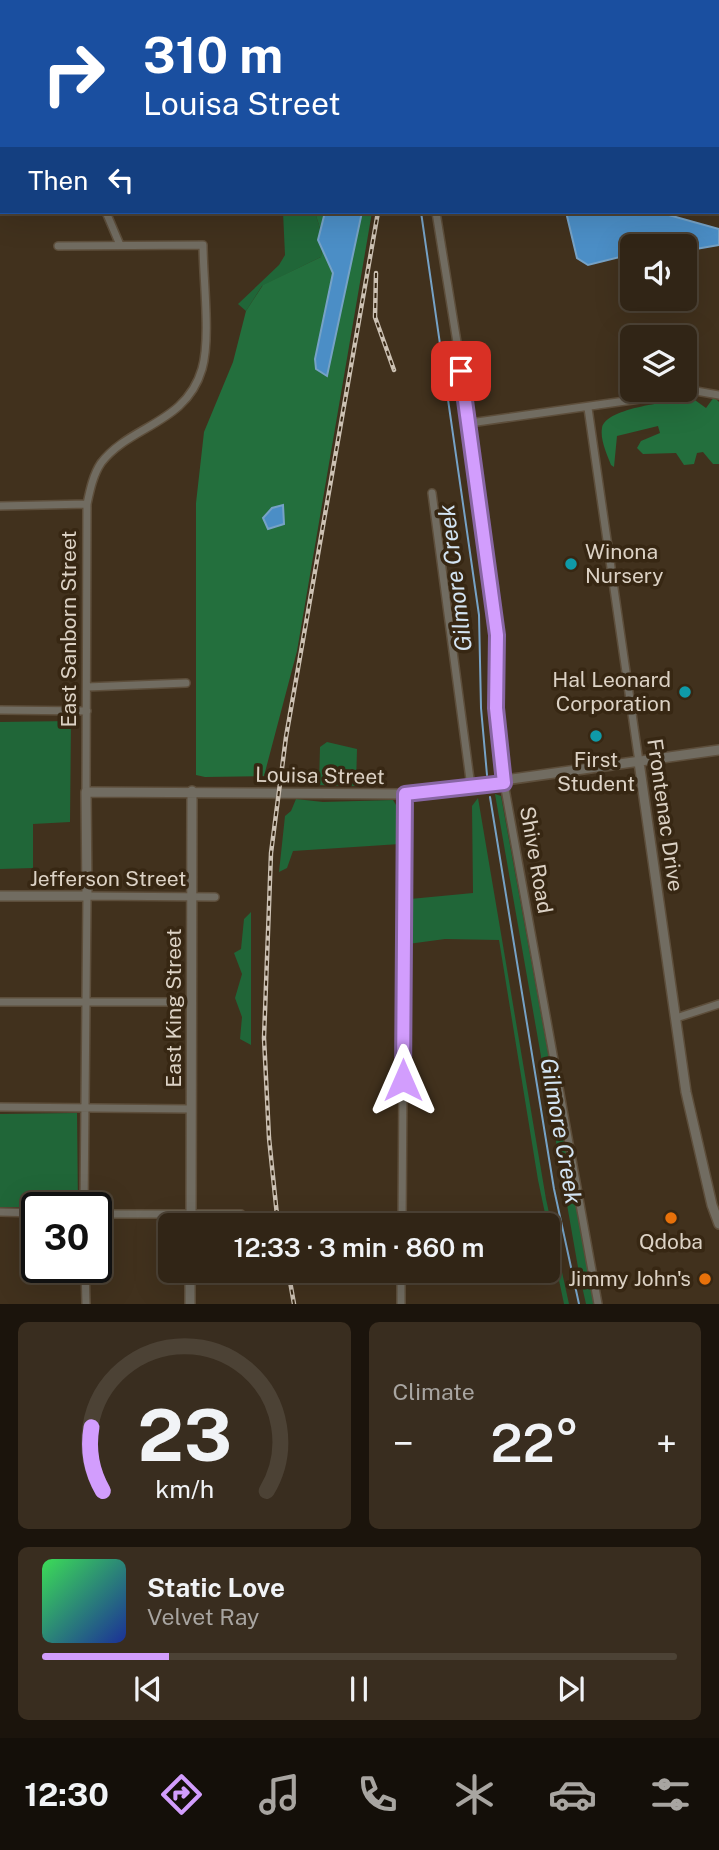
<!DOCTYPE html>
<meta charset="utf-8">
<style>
:root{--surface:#312516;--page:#392d1f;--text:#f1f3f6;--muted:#a8a5a1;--line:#4c4235;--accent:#d29dfd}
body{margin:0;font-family:"Public Sans",sans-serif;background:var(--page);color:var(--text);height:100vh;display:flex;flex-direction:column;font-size:26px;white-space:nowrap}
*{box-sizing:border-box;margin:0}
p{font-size:23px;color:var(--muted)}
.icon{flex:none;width:38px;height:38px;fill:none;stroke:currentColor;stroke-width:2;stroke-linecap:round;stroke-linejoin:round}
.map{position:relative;height:1304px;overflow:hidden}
.sheet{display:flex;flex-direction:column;gap:18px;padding:18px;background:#1b140c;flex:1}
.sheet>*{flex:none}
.guide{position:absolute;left:0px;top:0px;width:719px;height:214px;box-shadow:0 7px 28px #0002,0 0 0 2px var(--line);background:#1a4fa0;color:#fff;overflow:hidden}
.buttons{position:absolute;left:620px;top:234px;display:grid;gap:14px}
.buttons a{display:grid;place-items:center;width:77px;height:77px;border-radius:10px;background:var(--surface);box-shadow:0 7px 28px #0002,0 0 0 2px var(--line);font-size:35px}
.speed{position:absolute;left:21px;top:1192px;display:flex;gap:14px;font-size:35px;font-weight:700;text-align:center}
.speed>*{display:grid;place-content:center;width:91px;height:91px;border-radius:50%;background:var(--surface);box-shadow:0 7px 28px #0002,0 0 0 2px var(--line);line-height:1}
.speed .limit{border:4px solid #111;border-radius:10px;background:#fff;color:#111}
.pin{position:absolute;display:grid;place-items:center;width:60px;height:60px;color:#fff;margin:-30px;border-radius:14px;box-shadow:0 4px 10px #0006}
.me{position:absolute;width:77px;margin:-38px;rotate:0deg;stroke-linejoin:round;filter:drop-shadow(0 0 5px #0008)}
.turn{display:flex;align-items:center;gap:24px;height:147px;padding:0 28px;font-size:32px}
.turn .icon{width:91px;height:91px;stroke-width:2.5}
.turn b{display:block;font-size:49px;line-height:60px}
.then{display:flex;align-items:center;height:66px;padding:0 28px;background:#0003;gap:14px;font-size:26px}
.big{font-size:52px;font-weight:600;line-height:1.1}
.sheet .widget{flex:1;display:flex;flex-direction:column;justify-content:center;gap:10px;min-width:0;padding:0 24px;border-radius:10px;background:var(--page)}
.sheet .dial{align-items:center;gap:0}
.dial svg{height:182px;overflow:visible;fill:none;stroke:var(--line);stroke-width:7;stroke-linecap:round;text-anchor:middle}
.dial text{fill:var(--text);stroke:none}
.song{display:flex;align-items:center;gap:21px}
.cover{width:84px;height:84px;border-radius:10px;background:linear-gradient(135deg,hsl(130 70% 55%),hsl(230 70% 35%))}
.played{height:7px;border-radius:4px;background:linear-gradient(90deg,var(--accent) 20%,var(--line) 20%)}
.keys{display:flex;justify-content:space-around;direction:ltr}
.heat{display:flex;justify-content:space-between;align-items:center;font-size:38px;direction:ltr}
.sheet .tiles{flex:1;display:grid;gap:18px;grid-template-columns:1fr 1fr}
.widget:last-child{grid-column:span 2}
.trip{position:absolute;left:158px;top:1213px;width:402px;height:70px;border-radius:10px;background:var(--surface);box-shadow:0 7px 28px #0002,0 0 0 2px var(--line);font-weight:600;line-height:70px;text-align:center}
.tab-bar{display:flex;height:112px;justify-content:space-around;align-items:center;background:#140f09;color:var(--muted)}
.tab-bar .icon{width:49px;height:49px}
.tab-bar .active{color:var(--accent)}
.tab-bar b{font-size:32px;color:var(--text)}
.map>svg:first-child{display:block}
</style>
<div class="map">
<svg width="719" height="1304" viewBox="0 0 719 1304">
<rect width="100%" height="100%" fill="#41311d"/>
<path fill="#206638" d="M283 212H315L323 238 321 257 262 286 246 311 238 304 279 265 285 255Z
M71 721 70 822 33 824V868L0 869V722Z
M327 742 357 749 356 786 319 785 320 747Z
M495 794 501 796 594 1304H586L579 1273Z
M478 798 546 1199 569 1304H564L538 1180 499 940 445 939 408 944 410 899 473 893 472 806Z
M296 799 323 802 393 800 398 808 400 844 293 851 287 868 279 872 285 816 291 811Z
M251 912V1045L240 1039 242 1017 235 998 242 974 234 953 241 949 244 919Z
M77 1113 78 1207H0V1114Z"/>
<path fill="#236f3d" d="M315 212H372L297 651 264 776 205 777 196 775V503L204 432 233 362 246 311 263 285 321 257 323 238Z
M714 397 719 402V464H713L703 452 697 453 694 464 684 465 676 453 643 454 637 448 641 441 660 433 658 426 617 436 614 467 611 465C607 454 600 440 602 428 606 407 672 402 692 398L706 408Z"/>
<path fill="#4b8ec6" stroke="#76a2c6" stroke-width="2" d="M0 0H176L2 2 0 140Z
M325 212H362L327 376 316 369 315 359 333 273 318 240Z
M566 212H658L719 229V245L684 251V247H632V254L588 265 577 258Z
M283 505 284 524 268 529 263 518 272 508Z"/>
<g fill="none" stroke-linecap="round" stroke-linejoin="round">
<path stroke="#76a2c6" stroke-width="2" d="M457 2V0
M421 212 479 615 481 708 487 775
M490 797 554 1189 579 1304"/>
<g stroke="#5d4e3b" stroke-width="10">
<path id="minor" d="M572 2V0
M106 212 120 245
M436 212 470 423 497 635 496 708 504 783 598 1304
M58 246 203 245C203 278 211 338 202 369 186 424 130 425 101 463 93 475 90 490 87 504L86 792
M588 408 639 762
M470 423 696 391 719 395
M432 493 471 787
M0 506 87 504
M87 687 186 683
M0 710 87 711
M0 1002H191
M676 1018 719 1004
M0 1107 191 1109
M84 1208 87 896 215 897
M0 1212 37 1213
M96 1214H241
M402 1225 405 794
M85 1267 86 1304
M401 1304V1270"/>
</g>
<g stroke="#5d4e3b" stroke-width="12">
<path id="tertiary" d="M639 762 686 1092 712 1205 719 1224
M0 896H87L86 792 405 794 719 750
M191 1225 192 791
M190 1304V1270"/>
</g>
<use href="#minor" stroke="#716c61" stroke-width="7"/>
<use href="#tertiary" stroke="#716c61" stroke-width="9"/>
<g stroke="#ccc1b3" stroke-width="4.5">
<path id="rail" d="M418 2V0
M0 188 2 185
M376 273 375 317 394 370
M278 1225 269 1138 264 1038 271 853 286 737 378 212
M288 1270 294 1304"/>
</g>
<use href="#rail" stroke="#372713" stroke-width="2" stroke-dasharray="5" stroke-linecap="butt"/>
</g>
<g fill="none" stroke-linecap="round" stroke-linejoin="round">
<g stroke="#8866a4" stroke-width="18">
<path id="route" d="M403 1080 405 794 504 783 496 708 497 635 461 371"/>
</g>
<use href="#route" stroke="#d29dfd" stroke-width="12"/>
</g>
<g fill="#0f9aa8" stroke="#372713" stroke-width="2.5">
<circle cx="571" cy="564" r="7"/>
<circle cx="685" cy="692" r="7"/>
<circle cx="596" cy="736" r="7"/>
</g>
<g fill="#e8710a" stroke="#372713" stroke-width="2.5">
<circle cx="671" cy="1218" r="7"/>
<circle cx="705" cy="1279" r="7"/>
</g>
<g text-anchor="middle" stroke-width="7" stroke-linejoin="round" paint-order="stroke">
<g font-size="21" fill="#dcd2c5" stroke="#372713" text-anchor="end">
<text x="585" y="559" text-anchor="start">Winona<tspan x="585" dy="24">Nursery</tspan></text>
<text x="671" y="687">Hal Leonard<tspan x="671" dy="24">Corporation</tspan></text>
<text x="596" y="767" text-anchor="middle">First<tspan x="596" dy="24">Student</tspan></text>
<text x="671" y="1249" text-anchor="middle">Qdoba</text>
<text x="691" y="1286">Jimmy John's</text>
</g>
<g font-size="21" fill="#dcd2c5" stroke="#372713">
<text transform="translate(69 629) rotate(-90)" y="7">East Sanborn Street</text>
<text transform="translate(320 776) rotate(1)" y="7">Louisa Street</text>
<text transform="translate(665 815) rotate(82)" y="7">Frontenac Drive</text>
<text transform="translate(536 860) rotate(80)" y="7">Shive Road</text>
<text x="108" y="886">Jefferson Street</text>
<text transform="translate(174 1008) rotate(-90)" y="7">East King Street</text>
</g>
<g font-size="23" font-style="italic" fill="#d3e4f3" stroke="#372713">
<text transform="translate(455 578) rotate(-97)" y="8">Gilmore Creek</text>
<text transform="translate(561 1131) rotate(80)" y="8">Gilmore Creek</text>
</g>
</g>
</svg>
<div class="buttons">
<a><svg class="icon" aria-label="sound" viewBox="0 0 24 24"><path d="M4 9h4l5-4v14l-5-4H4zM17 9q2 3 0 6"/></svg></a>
<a><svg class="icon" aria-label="layers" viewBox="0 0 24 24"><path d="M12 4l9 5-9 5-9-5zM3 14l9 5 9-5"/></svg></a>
</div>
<div class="speed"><div class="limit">30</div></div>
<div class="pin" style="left:461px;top:371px;background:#d93025"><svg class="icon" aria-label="arrive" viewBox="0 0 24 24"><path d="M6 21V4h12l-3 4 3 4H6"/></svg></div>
<svg class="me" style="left:403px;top:1080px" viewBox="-20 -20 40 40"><path d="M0-17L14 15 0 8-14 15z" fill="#d29dfd" stroke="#fff" stroke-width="4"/></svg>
<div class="trip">12:33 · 3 min · 860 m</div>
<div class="guide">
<div class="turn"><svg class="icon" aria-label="right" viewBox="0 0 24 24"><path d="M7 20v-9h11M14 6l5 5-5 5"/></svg><div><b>310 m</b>Louisa Street</div></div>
<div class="then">Then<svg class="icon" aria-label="left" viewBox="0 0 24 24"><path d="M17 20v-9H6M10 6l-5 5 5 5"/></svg></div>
</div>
</div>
<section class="sheet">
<div class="tiles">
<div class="widget dial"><svg viewBox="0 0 100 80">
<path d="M14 69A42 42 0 1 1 86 69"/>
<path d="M14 69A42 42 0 0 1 9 41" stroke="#d29dfd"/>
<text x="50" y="56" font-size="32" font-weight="700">23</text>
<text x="50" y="72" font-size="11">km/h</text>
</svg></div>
<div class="widget"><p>Climate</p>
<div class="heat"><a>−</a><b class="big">22°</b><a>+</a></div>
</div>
<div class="widget">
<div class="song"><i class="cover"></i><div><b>Static Love</b><p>Velvet Ray</p></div></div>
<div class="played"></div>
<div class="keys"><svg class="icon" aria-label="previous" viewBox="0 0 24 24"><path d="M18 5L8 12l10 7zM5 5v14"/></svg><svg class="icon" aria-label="pause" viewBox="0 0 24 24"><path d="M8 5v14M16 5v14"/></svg><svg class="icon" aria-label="next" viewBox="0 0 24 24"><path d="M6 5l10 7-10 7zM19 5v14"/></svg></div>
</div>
</div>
</section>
<nav class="tab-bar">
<b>12:30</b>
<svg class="icon active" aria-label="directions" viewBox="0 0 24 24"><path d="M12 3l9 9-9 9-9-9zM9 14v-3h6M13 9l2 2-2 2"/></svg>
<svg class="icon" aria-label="music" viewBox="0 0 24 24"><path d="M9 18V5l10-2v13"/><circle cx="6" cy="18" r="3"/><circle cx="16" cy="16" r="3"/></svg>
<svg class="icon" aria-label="phone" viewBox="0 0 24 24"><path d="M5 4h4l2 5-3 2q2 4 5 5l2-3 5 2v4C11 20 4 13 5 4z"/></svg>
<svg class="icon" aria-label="climate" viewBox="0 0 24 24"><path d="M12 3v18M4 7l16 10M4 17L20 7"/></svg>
<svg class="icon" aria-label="car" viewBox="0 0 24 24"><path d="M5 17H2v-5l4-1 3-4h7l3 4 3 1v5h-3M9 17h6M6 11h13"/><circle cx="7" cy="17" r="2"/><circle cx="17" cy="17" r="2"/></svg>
<svg class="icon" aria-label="filters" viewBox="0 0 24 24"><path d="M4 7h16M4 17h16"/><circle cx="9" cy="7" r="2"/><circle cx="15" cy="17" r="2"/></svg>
</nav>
